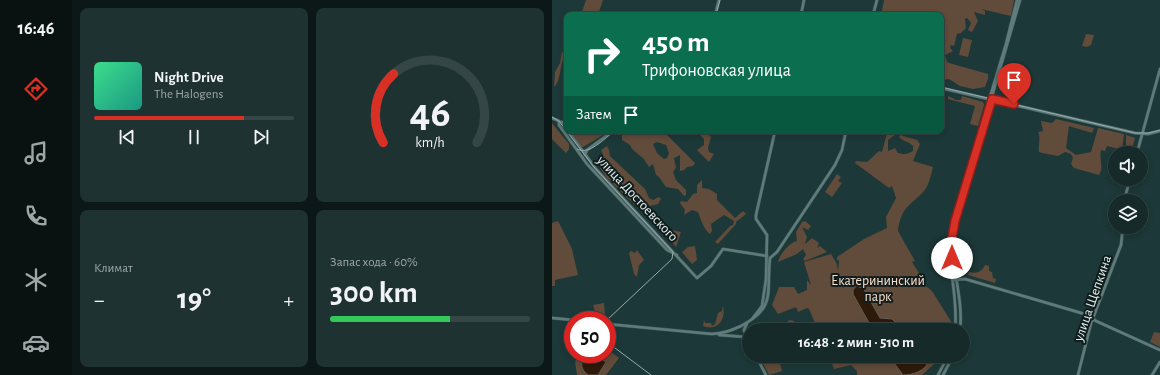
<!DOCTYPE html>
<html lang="ru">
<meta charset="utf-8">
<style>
:root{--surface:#162a2a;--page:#1f3232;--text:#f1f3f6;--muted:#9ea7a8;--line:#354647;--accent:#d93025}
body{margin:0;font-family:"Alegreya Sans",sans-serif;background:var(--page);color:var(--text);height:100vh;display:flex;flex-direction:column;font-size:15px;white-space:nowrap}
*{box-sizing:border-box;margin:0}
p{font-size:13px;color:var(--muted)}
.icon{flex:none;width:22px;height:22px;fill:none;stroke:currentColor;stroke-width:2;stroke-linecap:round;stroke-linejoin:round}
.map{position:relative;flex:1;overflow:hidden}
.drawer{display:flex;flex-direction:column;gap:8px;padding:8px;background:#0c1717;width:480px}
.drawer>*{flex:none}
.hud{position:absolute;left:12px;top:12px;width:380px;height:122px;border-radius:8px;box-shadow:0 2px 6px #0003,0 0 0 1px var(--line);background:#0b6e4f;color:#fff;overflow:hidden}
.tools{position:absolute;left:556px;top:146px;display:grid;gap:8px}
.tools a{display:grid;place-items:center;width:40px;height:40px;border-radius:50%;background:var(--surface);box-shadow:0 2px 6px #0003,0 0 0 1px var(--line);font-size:20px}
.speed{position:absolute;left:12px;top:311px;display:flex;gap:8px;font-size:20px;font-weight:700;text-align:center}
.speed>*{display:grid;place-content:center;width:52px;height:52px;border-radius:50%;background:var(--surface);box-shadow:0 2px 6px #0003,0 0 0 1px var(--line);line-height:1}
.speed .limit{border:6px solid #d22;background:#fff;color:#111}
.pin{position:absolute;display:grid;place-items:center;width:34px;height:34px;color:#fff;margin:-41px -17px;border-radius:50% 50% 50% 0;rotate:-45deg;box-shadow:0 0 4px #0007}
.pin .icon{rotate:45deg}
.me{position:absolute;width:44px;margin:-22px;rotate:0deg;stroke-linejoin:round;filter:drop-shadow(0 0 3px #0008)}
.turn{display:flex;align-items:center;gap:14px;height:84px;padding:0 12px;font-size:18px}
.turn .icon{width:52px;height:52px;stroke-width:2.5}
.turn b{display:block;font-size:28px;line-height:34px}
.then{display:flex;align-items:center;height:38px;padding:0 12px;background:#0003;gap:8px;font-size:15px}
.big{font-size:30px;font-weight:700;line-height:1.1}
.drawer .widget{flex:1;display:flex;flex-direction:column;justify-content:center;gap:6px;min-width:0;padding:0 14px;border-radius:8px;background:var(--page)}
.drawer .dial{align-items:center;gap:0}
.dial svg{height:104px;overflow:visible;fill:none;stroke:var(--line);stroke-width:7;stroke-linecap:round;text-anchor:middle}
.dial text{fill:var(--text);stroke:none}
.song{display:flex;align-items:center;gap:12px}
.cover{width:48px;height:48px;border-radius:6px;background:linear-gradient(135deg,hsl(150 70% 55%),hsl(170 70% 35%))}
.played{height:4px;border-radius:2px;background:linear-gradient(90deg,var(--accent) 75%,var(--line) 75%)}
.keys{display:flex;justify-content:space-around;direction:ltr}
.heat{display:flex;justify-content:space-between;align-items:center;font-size:22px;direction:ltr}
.charge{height:6px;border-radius:3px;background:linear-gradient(90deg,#34c759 60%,var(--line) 0)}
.drawer .tiles{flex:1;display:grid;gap:8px;grid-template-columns:repeat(2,1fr)}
.trip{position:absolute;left:190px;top:323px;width:228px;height:40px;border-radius:20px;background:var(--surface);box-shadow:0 2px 6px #0003,0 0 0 1px var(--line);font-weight:700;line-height:40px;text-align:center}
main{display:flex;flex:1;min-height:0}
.dock{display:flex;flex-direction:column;width:72px;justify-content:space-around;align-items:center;background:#091111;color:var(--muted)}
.dock .icon{width:28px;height:28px}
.dock .active{color:var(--accent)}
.dock b{font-size:18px;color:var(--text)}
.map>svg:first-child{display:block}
</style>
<main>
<nav class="dock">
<b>16:46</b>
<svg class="icon active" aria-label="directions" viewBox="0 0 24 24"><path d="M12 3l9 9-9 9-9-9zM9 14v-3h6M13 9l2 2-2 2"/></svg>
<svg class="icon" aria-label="music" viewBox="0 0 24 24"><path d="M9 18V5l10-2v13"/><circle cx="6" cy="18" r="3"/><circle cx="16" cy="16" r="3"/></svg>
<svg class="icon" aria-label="phone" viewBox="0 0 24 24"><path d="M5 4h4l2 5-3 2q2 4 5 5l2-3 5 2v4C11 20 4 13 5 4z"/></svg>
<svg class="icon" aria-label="climate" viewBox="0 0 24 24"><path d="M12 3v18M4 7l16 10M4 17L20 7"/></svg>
<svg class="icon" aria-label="car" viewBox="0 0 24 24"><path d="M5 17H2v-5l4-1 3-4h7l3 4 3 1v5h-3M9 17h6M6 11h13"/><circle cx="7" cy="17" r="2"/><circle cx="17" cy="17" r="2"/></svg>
</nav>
<section class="drawer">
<div class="tiles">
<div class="widget">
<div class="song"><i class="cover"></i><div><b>Night Drive</b><p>The Halogens</p></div></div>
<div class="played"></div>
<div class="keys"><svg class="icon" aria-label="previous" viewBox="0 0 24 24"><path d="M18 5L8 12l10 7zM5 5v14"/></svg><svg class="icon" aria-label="pause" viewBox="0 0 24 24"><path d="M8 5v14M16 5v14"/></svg><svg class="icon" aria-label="next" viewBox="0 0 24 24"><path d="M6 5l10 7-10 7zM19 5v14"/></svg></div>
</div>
<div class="widget dial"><svg viewBox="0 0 100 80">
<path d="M14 69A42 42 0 1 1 86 69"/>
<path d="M14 69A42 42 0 0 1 22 16" stroke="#d93025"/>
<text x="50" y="56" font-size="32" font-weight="700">46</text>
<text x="50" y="72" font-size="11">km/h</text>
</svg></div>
<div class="widget"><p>Климат</p>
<div class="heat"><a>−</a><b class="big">19°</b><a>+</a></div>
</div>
<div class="widget"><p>Запас хода · 60%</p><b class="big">300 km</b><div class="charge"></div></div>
</div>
</section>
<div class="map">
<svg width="608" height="375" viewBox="0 0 608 375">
<rect width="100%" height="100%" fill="#1d3838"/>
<path fill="#614b3a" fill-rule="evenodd" d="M34 0H51L46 15 30 12Z
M332 0H462L459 16 429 9 433 11V15L422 12 426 21 420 32 416 30 419 23 415 18 413 19 414 28 409 33 405 34 402 46 399 45 398 48 401 51 393 55 395 62 397 63 436 74V79L433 87 421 89 408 86 397 79 389 80V57L391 51 389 49V15H329Z
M534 34 542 35 539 45 535 47 530 46Z
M411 38 420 40 416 57 407 55Z
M10 52 14 54C7 62 10 80 2 87L3 72 8 63Z
M396 96 404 100H409L410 96 431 102 432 105 426 126 418 124 423 106 396 99Z
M504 119 542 128 540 133 517 126 514 148 524 155 539 152 546 128 572 134 570 150 555 146 553 151 549 150C547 159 552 167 547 175L522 168 519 164 521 158 519 154 513 152 506 156 490 153 487 152C486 145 489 138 486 132L491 131 489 121 500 123Z
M0 123 17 144V149L14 153 0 139Z
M17 131H55L56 132 31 147H29Z
M70 131H111L143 163 141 166 135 167 132 170 128 171V155L122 158 124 168 121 172 124 180 134 190V195L132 196 126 189 114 187 107 177 104 175 101 164 97 167 92 159 80 149 78 145 70 140ZM105 142 114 145 117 153 115 158 112 159 105 153 101 144Z
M144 131H153L159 137 156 148 157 152 162 154 157 162 145 150 152 145V139Z
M335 133 343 135 336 140V151L343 148 346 153C352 155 356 154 361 151V146C357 141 351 142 347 137L348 135 365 140 368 144 361 161 381 167C379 175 377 185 372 191 358 206 349 207 346 231L363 261 360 262 373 282 371 284 380 291 400 323 399 330H266L257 309 255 308 246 312 244 307 226 314 220 305 227 287H242L246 294 255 290V280L259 285 252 262 279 254 285 264 286 271 287 260H285V257L312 239 335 228 334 217 344 198 340 186 337 188 303 163 304 161 315 162 327 151 330 152Z
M574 135 583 138 579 153H574Z
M55 146 57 150 58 156 93 189 97 198 101 200 107 197 109 199 106 204 98 206 94 202 84 206 55 178 48 168 52 163 50 160 51 154 49 150Z
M285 174 289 177 286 181 290 183 280 197 273 192Z
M150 180V188L157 189 165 194V200L183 218 191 211 194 214 184 222V224L166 244 163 242 178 226 181 225 182 221 172 215 159 224 160 231 158 234C151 229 149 219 146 212L140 210 132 215 133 210 128 203 129 201 135 202 141 194 145 193V185Z
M6 221 20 249 26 275 3 280V286H0V223Z
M253 221 259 226 256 230 250 227 255 237 253 244 260 238 267 243 265 248 268 246 275 252 253 261 251 259 254 255 251 249 245 254 226 262C227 255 238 242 245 241L244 232 250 222Z
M120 230 129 232 124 247 115 236Z
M143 246 145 260 140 264 130 252 136 247Z
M85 250 92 260 87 265 85 277 82 274 77 253 79 251 83 253Z
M433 265 437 266V271L440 272 441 278 444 279 443 283 416 275 417 272C424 274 430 272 433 265Z
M52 303 53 316 45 318 41 305Z
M171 306C174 318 167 332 151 326L152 320 153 323H159L160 326 163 324 166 313 170 311Z
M238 320 242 321 244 330H229L227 326Z
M207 322 211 323 215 330H197V335L196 327Z
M602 332 608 333V347L598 342Z
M55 349 67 358 54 375H25C25 371 22 363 24 359 28 350 48 354 55 354Z
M207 356H226L230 371 217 375Z
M277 356H391L370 375H305V371L299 365 282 369Z"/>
<path fill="#2e1a0a" stroke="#645b50" d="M304 286 311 288 328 318 340 319 351 330H321L301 294V290Z
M34 354H42L54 362 46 375H36C28 369 28 362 34 354Z
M337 356H374L376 362C373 371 361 375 351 375Z"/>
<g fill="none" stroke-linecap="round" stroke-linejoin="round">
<g stroke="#3e5656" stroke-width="3.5">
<path id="secondary" d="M163 15 167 0
M249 15 252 0
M321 15 325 0
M389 88 583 133 596 134 608 131
M0 118 7 121V125L35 164 115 250 125 255
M7 122H10L15 129
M16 131 44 169 145 278 159 266 171 249 215 256
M585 153 608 69
M33 155 35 150 61 131
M572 201 578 179
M400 280 413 279 536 315 544 321 608 350
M0 318 21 320
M200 319 210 306 214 279 215 235 204 219V215L223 131
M195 323 192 330 197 343
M55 324 160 334
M403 330C407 295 393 261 399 226L454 44 465 0
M408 330C412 295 396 262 402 227L468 0
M160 334C172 333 178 331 189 326 225 307 214 293 218 258L225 252 283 165 290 150 294 131
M167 335 194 337
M204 356 214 375
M386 375 396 356
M391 375 401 356
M526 375 539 323 569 245 571 227
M600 375 608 362"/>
</g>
<use href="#secondary" stroke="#5f7b7b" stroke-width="2.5"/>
<path stroke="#96aaaa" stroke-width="1" d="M164 15 168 0
M389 87 583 133H596L608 130
M0 117 7 121 41 166 121 252 120 259 55 320
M25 149C37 156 53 138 62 131
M55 342 99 375"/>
</g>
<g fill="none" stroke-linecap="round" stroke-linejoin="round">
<g stroke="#8d1f18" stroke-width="10">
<path id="route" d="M400 258V238L403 221 440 99 462 104"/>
</g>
<use href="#route" stroke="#d93025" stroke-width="7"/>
</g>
<g text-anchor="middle" stroke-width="4" stroke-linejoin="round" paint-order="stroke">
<g font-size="14" fill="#e3f2f2" stroke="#111d1d">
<text transform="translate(86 198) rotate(47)" y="5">улица Достоевского</text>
<text transform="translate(540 298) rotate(-71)" y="5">улица Щепкина</text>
</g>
<g font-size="14" fill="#fbdec9" stroke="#111d1d">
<text x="326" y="285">Екатерининский<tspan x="326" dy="16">парк</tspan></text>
</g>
</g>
</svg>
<div class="tools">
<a><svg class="icon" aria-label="sound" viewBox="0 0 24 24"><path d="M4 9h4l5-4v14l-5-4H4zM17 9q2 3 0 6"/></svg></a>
<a><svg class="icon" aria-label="layers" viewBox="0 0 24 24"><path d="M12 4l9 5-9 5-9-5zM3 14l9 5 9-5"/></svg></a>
</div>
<div class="speed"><div class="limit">50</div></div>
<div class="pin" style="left:462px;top:104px;background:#d93025"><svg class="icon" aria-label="arrive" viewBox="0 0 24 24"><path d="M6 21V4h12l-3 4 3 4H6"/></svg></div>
<svg class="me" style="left:400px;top:258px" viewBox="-20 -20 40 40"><circle r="19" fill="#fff"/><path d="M0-13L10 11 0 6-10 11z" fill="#d93025"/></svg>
<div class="trip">16:48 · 2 мин · 510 m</div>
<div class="hud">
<div class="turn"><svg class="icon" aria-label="right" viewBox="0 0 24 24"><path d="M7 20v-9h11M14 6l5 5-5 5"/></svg><div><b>450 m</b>Трифоновская улица</div></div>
<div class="then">Затем<svg class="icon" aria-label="arrive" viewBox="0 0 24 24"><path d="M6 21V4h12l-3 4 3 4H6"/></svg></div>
</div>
</div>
</main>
